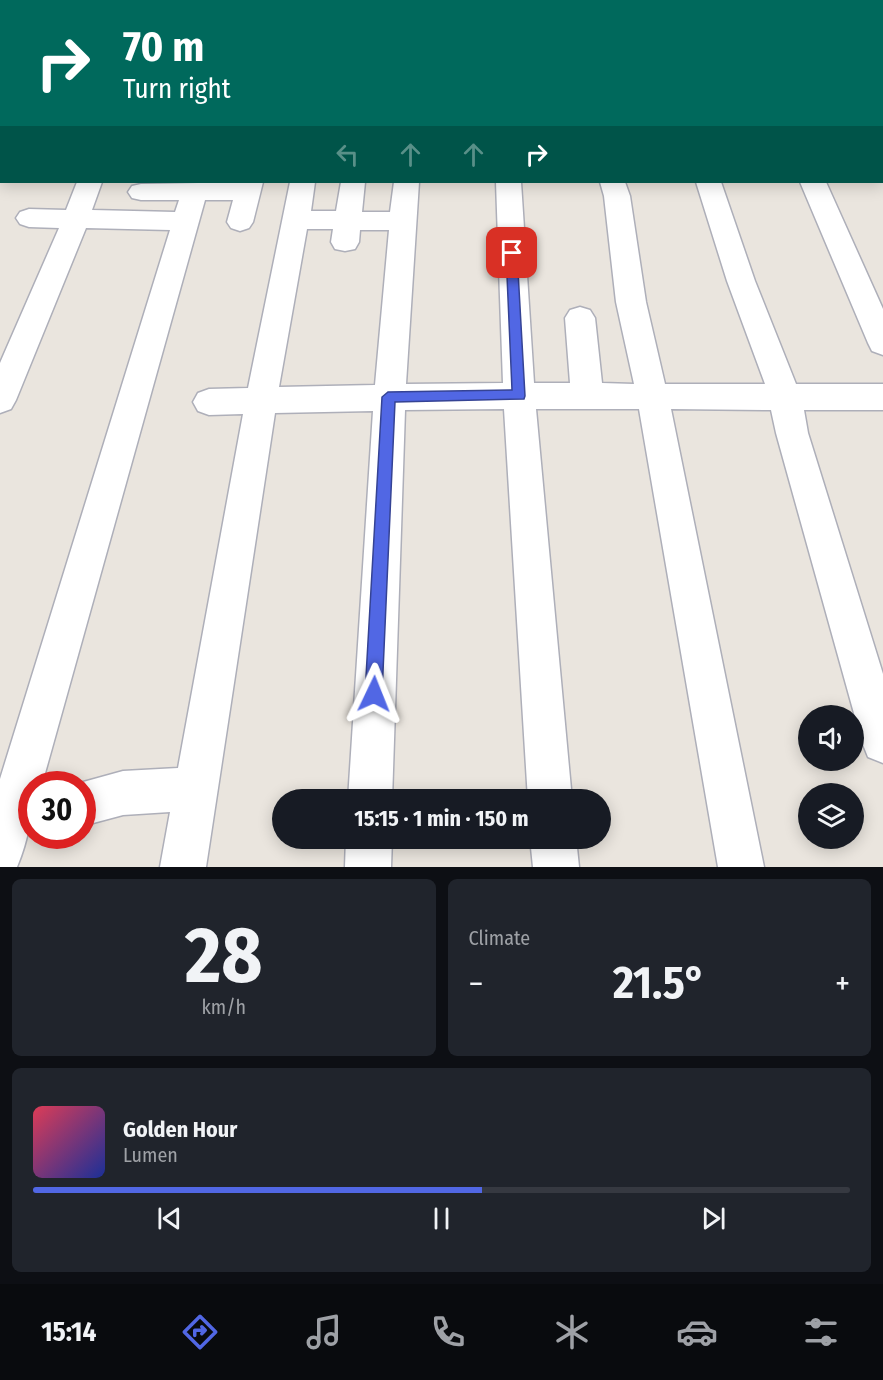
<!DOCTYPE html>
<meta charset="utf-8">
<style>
:root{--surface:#171b24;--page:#20242c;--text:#f1f3f6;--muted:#9ea1a6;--line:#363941;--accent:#5167e4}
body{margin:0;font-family:"Fira Sans Condensed",sans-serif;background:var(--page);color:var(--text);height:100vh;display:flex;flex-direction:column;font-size:22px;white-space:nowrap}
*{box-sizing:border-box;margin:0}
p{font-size:20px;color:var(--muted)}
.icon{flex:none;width:33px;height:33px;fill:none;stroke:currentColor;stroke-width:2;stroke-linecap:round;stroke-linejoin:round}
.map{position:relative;height:867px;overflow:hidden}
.side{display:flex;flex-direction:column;gap:12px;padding:12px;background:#0d0f14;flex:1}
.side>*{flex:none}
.banner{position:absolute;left:0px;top:0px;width:884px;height:183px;box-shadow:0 3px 15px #0003;background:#00695c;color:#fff;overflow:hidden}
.controls{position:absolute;left:798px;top:705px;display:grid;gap:12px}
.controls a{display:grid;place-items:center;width:66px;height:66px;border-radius:50%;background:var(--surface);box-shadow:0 3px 15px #0003;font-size:30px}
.speed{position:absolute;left:18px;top:771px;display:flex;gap:12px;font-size:30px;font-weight:700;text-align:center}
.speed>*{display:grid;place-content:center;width:78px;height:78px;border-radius:50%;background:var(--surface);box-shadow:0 3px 15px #0003;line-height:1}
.speed .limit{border:9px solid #d22;background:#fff;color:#111}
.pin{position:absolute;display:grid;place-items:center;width:51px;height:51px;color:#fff;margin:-26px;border-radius:12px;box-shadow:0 3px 9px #0006}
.me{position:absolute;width:66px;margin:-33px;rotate:2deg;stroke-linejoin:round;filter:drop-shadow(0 0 4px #0008)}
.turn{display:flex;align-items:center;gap:21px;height:126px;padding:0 24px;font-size:27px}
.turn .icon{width:78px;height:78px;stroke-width:2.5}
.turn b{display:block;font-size:42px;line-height:51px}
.lanes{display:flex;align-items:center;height:57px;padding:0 24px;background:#0003;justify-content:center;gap:30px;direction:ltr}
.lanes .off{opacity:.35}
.big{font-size:45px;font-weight:700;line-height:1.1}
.side .card{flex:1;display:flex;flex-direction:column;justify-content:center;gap:9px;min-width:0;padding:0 21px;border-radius:9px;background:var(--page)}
.side .dial{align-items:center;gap:0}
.dial b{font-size:78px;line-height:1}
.song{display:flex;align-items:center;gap:18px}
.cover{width:72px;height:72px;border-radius:9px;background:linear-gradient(135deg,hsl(350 70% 55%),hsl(230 70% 35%))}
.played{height:6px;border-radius:3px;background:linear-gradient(90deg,var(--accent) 55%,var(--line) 55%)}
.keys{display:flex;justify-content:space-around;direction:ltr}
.heat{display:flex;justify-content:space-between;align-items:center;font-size:33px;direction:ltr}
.side .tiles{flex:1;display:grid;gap:12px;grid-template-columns:1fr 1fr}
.card:last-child{grid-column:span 2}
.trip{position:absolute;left:272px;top:789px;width:339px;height:60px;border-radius:30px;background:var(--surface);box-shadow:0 3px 15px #0003;font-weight:700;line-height:60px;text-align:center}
.tabs{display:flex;height:96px;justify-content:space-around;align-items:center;background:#090b0e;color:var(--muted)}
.tabs .icon{width:42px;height:42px}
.tabs .on{color:var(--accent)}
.tabs b{font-size:27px;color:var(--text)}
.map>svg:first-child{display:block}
</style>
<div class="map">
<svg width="883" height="867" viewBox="0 0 883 867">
<rect width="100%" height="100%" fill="#eae5de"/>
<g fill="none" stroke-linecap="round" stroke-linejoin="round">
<g stroke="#aeafb9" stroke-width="3">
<path id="minor" d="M206 0H226V2H206Z
M577 0H597L598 2H578Z
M618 0H638V2H618Z
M682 0H733L681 2Z
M874 0H883V9L882 2H873Z
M0 36H2V48H0Z
M0 92H2V106H0Z
M882 107H883V123H882Z
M2 150V167L0 168V151Z
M77 182H102L92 210 175 212 179 200H141L132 198 128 192 132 186 141 184 263 182 253 222 249 228 240 231 231 228 227 222 233 200H205L42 784H32C32 816 29 838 17 867H0V779L170 230 86 228 16 400 11 409 0 413V363L59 228 29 227 20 224 16 218 20 212 29 209 66 210Z
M290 182H315L311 211H336L341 182H365L362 212H390L394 182H419L406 384 503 383 496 182H521L534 383H570L565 318 570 310 580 307 590 310 595 318 602 383 634 384 616 302 604 196 600 182H625L630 196 646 302 665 384H765L727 281 696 182H721L755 281 796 384H883V410H804L808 433 883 674V763L868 757 862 742 776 433 771 410 671 409 764 867H718L639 409H536L572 800H528L504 409 405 410 392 800H348L373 411 275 413 206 867H160L170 812 123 815 82 826V784H76L123 771 178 768 243 414 209 415 198 411 193 402 198 393 209 389 248 388ZM307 229H333L331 242 335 249 345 251 355 249 359 242 360 230H389L375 385 279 387Z
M800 182H826L883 309V355L872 351 868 343Z
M346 838H392L391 867H345Z
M530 838H576L579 867H533Z"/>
</g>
<use href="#minor" fill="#fff" fill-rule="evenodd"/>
</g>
<path fill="#5167e4" stroke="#354394" stroke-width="1.5" d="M512 249 517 253 525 396 524 399 395 402 382 694 379 700 374 702 368 700 365 694 382 397 388 392 512 390 506 253Z"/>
</svg>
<div class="controls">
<a><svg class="icon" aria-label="sound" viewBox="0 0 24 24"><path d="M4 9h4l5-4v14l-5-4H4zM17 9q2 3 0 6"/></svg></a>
<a><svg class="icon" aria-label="layers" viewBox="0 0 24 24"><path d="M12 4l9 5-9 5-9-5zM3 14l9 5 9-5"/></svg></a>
</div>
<div class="speed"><div class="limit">30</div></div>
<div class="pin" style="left:512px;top:253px;background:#d93025"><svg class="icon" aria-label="arrive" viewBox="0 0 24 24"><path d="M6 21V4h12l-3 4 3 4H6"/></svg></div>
<svg class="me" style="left:374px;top:694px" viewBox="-20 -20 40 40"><path d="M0-17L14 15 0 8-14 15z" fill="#5167e4" stroke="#fff" stroke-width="4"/></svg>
<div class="trip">15:15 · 1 min · 150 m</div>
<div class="banner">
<div class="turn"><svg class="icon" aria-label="right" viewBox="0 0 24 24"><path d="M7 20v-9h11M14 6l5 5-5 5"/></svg><div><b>70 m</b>Turn right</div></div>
<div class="lanes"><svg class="icon off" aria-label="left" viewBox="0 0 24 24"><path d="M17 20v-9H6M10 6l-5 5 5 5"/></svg><svg class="icon off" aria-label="ahead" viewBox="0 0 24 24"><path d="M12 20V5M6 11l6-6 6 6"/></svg><svg class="icon off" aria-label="ahead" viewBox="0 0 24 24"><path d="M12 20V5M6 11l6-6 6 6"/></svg><svg class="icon" aria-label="right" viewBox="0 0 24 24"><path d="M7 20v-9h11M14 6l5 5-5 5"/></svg></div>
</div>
</div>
<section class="side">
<div class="tiles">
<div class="card dial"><b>28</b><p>km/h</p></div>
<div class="card"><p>Climate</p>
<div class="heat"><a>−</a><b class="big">21.5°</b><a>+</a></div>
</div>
<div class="card">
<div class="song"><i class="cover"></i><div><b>Golden Hour</b><p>Lumen</p></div></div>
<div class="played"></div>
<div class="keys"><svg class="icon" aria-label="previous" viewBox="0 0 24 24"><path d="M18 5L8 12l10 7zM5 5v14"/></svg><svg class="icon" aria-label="pause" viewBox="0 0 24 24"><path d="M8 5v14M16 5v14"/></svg><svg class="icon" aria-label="next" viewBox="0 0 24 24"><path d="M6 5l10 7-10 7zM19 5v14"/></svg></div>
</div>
</div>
</section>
<nav class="tabs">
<b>15:14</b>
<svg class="icon on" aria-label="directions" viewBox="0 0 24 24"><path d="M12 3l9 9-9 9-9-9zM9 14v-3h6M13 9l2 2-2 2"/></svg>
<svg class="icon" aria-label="music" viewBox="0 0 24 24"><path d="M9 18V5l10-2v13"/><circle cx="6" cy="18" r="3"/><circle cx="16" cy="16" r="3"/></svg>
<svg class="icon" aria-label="phone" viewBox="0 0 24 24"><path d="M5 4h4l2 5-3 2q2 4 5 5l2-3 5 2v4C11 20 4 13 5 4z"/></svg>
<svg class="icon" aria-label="climate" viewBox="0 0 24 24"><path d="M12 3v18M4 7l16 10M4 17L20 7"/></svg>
<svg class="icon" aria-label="car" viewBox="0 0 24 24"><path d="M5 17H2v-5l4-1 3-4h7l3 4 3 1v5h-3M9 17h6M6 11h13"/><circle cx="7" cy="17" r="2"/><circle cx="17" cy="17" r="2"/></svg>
<svg class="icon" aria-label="filters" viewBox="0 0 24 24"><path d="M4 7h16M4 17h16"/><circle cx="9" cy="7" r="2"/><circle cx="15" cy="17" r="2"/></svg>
</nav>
